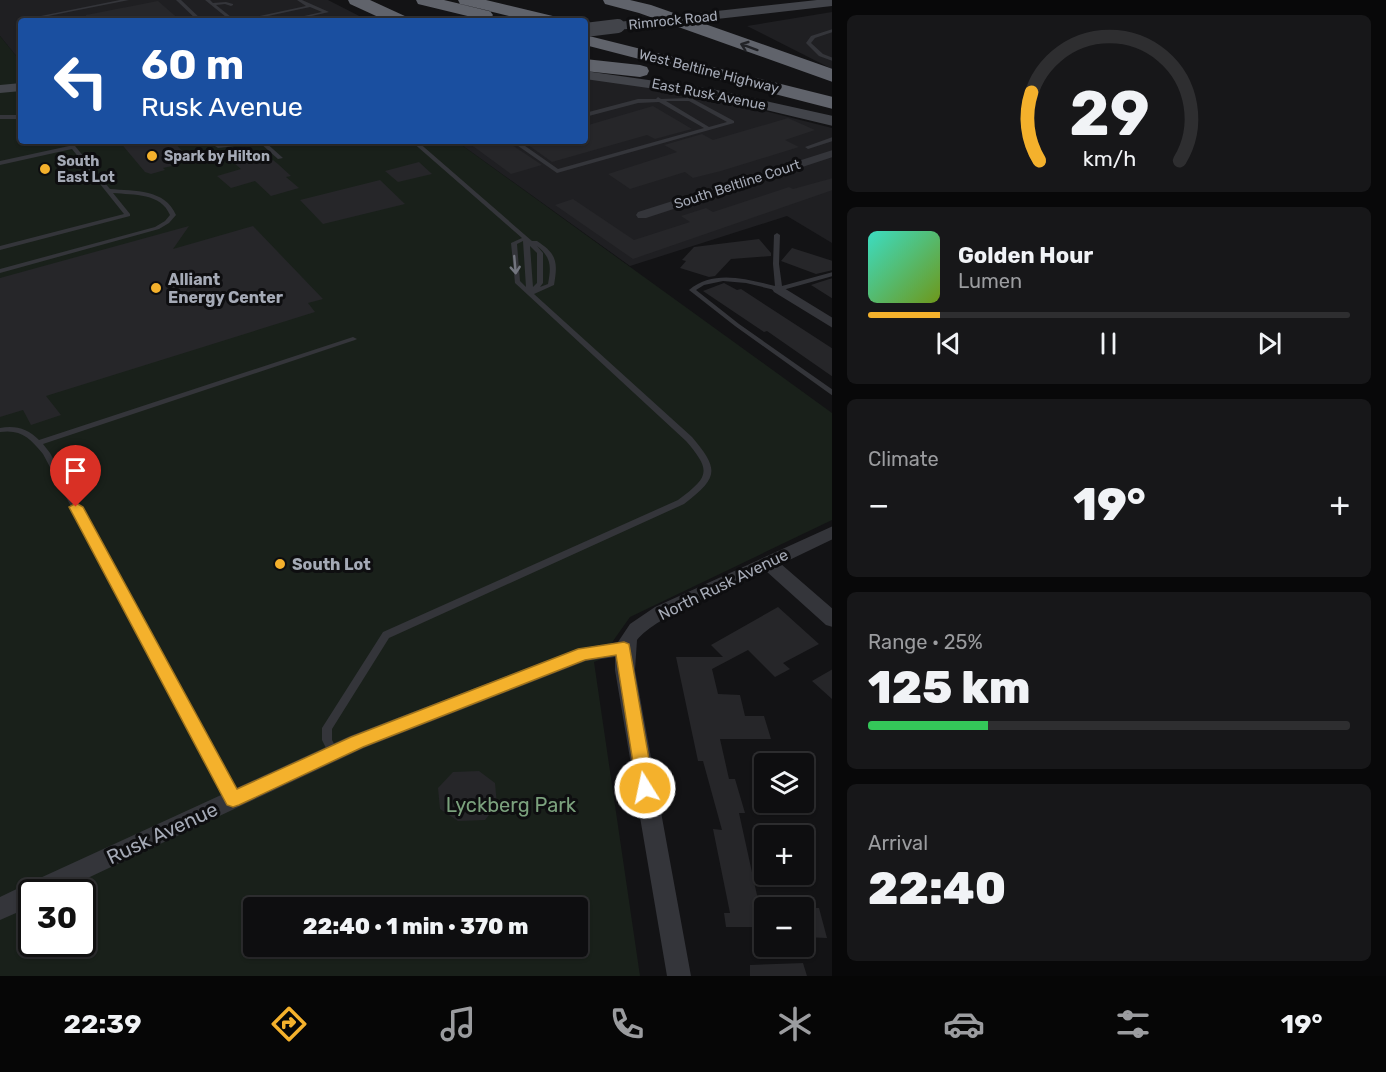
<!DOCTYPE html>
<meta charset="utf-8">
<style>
:root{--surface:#0e0e10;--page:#171719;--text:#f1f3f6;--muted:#9b9c9f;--line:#2e2e30;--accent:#f4b12c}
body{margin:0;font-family:Rubik,sans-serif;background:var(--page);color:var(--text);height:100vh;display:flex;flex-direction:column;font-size:22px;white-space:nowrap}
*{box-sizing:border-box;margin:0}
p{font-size:20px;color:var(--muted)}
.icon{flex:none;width:33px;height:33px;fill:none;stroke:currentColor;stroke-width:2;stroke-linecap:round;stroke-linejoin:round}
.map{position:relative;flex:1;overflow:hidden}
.side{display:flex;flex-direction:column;gap:15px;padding:15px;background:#080809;width:554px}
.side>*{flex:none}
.banner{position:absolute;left:18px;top:18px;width:570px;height:126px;border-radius:6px;box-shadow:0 2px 4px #0004,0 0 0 2px var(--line);background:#1a4fa0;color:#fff;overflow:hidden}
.fabs{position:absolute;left:754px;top:753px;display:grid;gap:12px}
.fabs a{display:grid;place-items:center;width:60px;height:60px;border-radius:6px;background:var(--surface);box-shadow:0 2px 4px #0004,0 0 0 2px var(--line);font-size:30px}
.speed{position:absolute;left:18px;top:879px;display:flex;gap:12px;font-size:30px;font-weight:700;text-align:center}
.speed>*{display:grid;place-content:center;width:78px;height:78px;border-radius:50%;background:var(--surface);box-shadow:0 2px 4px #0004,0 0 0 2px var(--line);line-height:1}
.speed .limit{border:3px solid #111;border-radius:9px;background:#fff;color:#111}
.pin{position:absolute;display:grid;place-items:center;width:51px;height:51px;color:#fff;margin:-62px -26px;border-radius:50% 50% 50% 0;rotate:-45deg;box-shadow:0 0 6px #0007}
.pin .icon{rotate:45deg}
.me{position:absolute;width:66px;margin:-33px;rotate:350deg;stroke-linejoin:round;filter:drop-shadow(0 0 4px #0008)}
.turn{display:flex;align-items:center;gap:21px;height:126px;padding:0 24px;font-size:27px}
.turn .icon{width:78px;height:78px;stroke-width:2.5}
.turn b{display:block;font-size:42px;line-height:51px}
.big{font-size:45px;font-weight:800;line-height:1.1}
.side .card{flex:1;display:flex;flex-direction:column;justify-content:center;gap:9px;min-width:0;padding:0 21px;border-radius:9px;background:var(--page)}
.side .dial{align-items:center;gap:0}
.dial svg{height:156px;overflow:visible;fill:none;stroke:var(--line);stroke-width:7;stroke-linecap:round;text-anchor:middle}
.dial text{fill:var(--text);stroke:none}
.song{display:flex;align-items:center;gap:18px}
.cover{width:72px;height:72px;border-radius:9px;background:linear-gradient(135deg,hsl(170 70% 55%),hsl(80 70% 35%))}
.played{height:6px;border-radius:3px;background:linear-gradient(90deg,var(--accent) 15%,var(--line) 15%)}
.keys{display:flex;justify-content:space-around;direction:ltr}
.heat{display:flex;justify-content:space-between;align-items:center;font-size:33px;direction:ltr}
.charge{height:9px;border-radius:4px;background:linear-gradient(90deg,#34c759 25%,var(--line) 0)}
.trip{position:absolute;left:243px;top:897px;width:345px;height:60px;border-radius:6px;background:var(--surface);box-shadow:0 2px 4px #0004,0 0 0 2px var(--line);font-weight:800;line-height:60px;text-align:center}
.dock{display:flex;height:96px;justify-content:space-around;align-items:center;background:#060606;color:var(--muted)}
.dock .icon{width:42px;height:42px}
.dock .current{color:var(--accent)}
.dock b{font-size:27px;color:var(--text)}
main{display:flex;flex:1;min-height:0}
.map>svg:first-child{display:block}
</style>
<main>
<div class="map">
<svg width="833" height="976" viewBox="0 0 833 976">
<rect width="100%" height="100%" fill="#131315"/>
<path fill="#1f1f22" d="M0 0H328L369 21H21V62L0 36Z
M832 12V69L747 26Z
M585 78 660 87 705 96 832 128V243L787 216 630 266 456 141H585Z"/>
<path fill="#19201a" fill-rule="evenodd" d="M0 36 21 62V141H456L832 413V520L630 617 613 641 611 655 594 662 640 976H0ZM32 892H82V944H32ZM254 908H578V946H254Z"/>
<path fill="#262629" d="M158 1 181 21H86V15Z
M653 106 692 129 655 139 647 135 552 162 524 142 585 141V126Z
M788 118 815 130 785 140 799 147 721 171 693 178 685 172 630 189 608 174 677 152 664 145 702 134 713 140Z
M119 141H173L184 153 165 158 172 166 163 168 165 170 151 174 145 172Z
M466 141H506L542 165 511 174Z
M254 150 268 162 273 160 278 164 291 176 286 177 299 188 271 196 255 181 231 188 217 176 241 169 227 157Z
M419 162 432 174 398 182 385 171Z
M833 178V190L633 259 555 205 573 199 634 240 690 222 681 216 706 208 713 212 789 187 793 189Z
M380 180 405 204 323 224 300 200Z
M189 226 173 249 253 226 323 299 308 303 315 312 46 396 61 415 31 425 23 410 0 417V278Z
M759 239 771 253V256L731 259 715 276 709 277 680 268 686 261 682 260 694 247Z
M792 248 833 261V270L816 274 781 261Z
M833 278V299L811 285 820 282Z
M724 283 737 290 741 289 833 349V377L767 331 764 332 703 291Z
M778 607 819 644 783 663 790 669 775 677 748 650 712 669 718 694 740 695 745 716H764L771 739H720L729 779H735L745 813H739L764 927H726L724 913H730L713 829 722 830 703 761H698L676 657H723L711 645Z
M833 669V700L812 681Z
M479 771 495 783 497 805 485 820 458 821 440 809 438 788 453 772Z
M804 908H819L827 938 804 937Z
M803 963 807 976H750V965Z"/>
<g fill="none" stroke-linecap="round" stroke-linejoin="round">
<path fill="#34353a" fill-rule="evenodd" d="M120 0H129L33 19 31 18Z
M176 0H181L203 21H198Z
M205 0H210L213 3 226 2 233 4V5L231 6 225 4 216 5 236 21 306 6 297 0H302L329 12 290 21H282L322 12 310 7 245 21H231Z
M833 29V32L815 38 811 43 823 54 833 58V61L819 56 806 43 811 36Z
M699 88 702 90 693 99 734 121V123L557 173 511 141H518L558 169 704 128 659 102 638 103 585 117V113L638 99H656L658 97 661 99 689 98ZM666 101H689L727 122 709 127Z
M0 115H21V119H0Z
M833 137V141L808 149 805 147Z
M65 141H71L110 189C135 191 165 189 176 215L169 223 159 229 0 273V269L155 227 165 221 170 215C161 193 134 195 113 193L130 214V216L0 250V246L124 214 72 149 0 165V161L69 146Z
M192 141H198L199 142 196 144Z
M247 141H264L283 158 278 159 260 143 218 148 215 146 218 144Z
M411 141H417L532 241H537C557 254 558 262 554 285L534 294 692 437C720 470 718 478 684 504L389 638 332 729V740L339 753 338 756 334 757 330 756 322 740V728L383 632 678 500C709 477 712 471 686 441L515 283 511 243 522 238ZM523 241 526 287 520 281 517 244ZM530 246 537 253V283L533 287ZM537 246C552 258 551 267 548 284L540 287 543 283V253Z
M777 233 780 235 779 264 782 286 833 272V276L779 291 746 283 723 281 704 285 696 290 739 324 833 390V396L735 326 689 290C713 269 747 279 775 286L773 264 774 235Z
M353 337 357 339 355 340 43 444 50 453 237 796 238 799 237 802 233 804 229 802 43 454C30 438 21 429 0 432V428C16 425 28 429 39 440Z"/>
<path fill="#34353a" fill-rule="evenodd" d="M833 150V157L646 218H638L636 215 638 212Z
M779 285 833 318V328L774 292 772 289 774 286Z
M833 526V539L781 564 833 609V627L826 625 766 571C734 586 657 615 637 640L635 670 691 976H667L615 670V657L586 661 364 748 58 892H32V906L0 920V897L27 884 350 736 577 649 618 642 630 624 655 607Z"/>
<path fill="#42444a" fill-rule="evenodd" d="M817 0H833V6L618 30 611 26 618 22Z
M585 71 712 89 833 116V126L712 97 585 79Z
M21 83V91L0 93V85Z"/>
<path fill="#60636b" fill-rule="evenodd" d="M348 0H370L407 17 410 21H387L350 4Z
M416 0H444L490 11 493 15 490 19 484 20 418 4Z
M458 0H486L557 17 560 21H530L460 4Z
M603 0H630L651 5 833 69V82L639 13 605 4Z
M585 35 833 97V109L585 45Z
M585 59 640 65 647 67 649 71 647 75 640 77 585 71Z"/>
<path stroke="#42444a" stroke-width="14" d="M585 30 618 26"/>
</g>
<defs><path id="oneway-shaft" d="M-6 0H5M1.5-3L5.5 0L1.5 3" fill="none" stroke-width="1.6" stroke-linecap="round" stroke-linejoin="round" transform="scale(1.5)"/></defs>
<use stroke="#222327" href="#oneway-shaft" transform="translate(749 47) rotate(-160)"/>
<use stroke="#72757e" href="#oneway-shaft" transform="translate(515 265) rotate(85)"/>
<path fill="#f4b12c" stroke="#9f731d" stroke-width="1.5" d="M76 503 83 507 237 789 351 737 578 649 624 642 629 644 654 788 652 793 645 795 639 793 637 788 616 655 585 660 363 747 239 805 233 807 227 805 69 507Z"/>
<g fill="#f4b12c" stroke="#0e0e10" stroke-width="2">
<circle cx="152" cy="156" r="6"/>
<circle cx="45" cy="169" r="6"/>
<circle cx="156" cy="288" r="6"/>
<circle cx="280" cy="564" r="6"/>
</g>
<g text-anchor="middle" stroke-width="6" stroke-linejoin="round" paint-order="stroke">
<g font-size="14" fill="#a5aab6" stroke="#0e0e10">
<text transform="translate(673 20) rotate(-6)" y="5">Rimrock Road</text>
<text transform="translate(709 71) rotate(14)" y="5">West Beltline Highway</text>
<text transform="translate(709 94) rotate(11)" y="5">East Rusk Avenue</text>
<text transform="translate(737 184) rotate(-18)" y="5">South Beltline Court</text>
</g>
<g font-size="14" font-weight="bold" fill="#a5aab6" stroke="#0e0e10" text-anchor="start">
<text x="164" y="161">Spark by Hilton</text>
<text x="57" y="166">South<tspan x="57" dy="16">East Lot</tspan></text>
</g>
<g font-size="16" font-weight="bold" fill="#a5aab6" stroke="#0e0e10" text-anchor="start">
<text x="168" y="285">Alliant<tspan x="168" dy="18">Energy Center</tspan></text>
<text x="292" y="570">South Lot</text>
</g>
<g font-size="16" fill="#a5aab6" stroke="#0e0e10">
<text transform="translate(723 584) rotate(-26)" y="6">North Rusk Avenue</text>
</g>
<g font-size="20" fill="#7ba17d" stroke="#0e0e10">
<text x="511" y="812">Lyckberg Park</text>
</g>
<g font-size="20" fill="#a5aab6" stroke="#0e0e10">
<text transform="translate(162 833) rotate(-25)" y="7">Rusk Avenue</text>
</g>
</g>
</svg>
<div class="fabs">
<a><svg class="icon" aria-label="layers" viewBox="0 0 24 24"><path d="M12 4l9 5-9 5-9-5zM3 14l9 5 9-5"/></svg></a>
<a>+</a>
<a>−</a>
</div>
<div class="speed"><div class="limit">30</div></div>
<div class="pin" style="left:76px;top:507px;background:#d93025"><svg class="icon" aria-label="arrive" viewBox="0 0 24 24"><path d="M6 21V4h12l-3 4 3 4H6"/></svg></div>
<svg class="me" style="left:645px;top:788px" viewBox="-20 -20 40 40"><circle r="17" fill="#f4b12c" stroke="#fff" stroke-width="3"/><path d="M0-11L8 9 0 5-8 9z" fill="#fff"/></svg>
<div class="trip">22:40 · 1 min · 370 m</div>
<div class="banner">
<div class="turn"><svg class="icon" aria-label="left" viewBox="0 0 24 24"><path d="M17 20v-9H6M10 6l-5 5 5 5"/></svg><div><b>60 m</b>Rusk Avenue</div></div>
</div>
</div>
<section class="side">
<div class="card dial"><svg viewBox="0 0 100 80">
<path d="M14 69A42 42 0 1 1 86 69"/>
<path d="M14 69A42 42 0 0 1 10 34" stroke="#f4b12c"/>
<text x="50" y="56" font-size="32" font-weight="700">29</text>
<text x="50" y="72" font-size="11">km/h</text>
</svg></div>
<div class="card">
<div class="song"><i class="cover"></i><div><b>Golden Hour</b><p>Lumen</p></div></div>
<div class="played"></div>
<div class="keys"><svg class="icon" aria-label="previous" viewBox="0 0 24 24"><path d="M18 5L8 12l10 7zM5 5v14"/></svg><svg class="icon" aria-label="pause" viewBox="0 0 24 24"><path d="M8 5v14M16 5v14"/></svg><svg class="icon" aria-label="next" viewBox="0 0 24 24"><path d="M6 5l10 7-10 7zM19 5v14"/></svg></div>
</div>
<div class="card"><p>Climate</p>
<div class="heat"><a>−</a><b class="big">19°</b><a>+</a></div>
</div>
<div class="card"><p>Range · 25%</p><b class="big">125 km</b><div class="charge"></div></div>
<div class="card"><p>Arrival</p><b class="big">22:40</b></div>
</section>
</main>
<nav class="dock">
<b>22:39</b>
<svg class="icon current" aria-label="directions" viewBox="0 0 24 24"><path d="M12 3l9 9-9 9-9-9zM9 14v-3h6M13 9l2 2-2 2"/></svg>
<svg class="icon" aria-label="music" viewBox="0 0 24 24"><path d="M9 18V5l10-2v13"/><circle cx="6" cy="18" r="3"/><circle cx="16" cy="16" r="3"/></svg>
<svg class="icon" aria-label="phone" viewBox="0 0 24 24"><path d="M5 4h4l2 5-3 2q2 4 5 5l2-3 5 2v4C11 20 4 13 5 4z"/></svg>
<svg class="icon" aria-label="climate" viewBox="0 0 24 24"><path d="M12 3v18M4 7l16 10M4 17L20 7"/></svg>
<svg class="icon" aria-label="car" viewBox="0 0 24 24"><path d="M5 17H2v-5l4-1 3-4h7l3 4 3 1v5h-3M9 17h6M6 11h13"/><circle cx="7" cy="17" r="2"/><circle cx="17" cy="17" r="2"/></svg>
<svg class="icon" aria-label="filters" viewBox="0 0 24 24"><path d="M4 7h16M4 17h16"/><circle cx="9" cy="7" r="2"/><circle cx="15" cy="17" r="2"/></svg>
<b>19°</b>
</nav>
